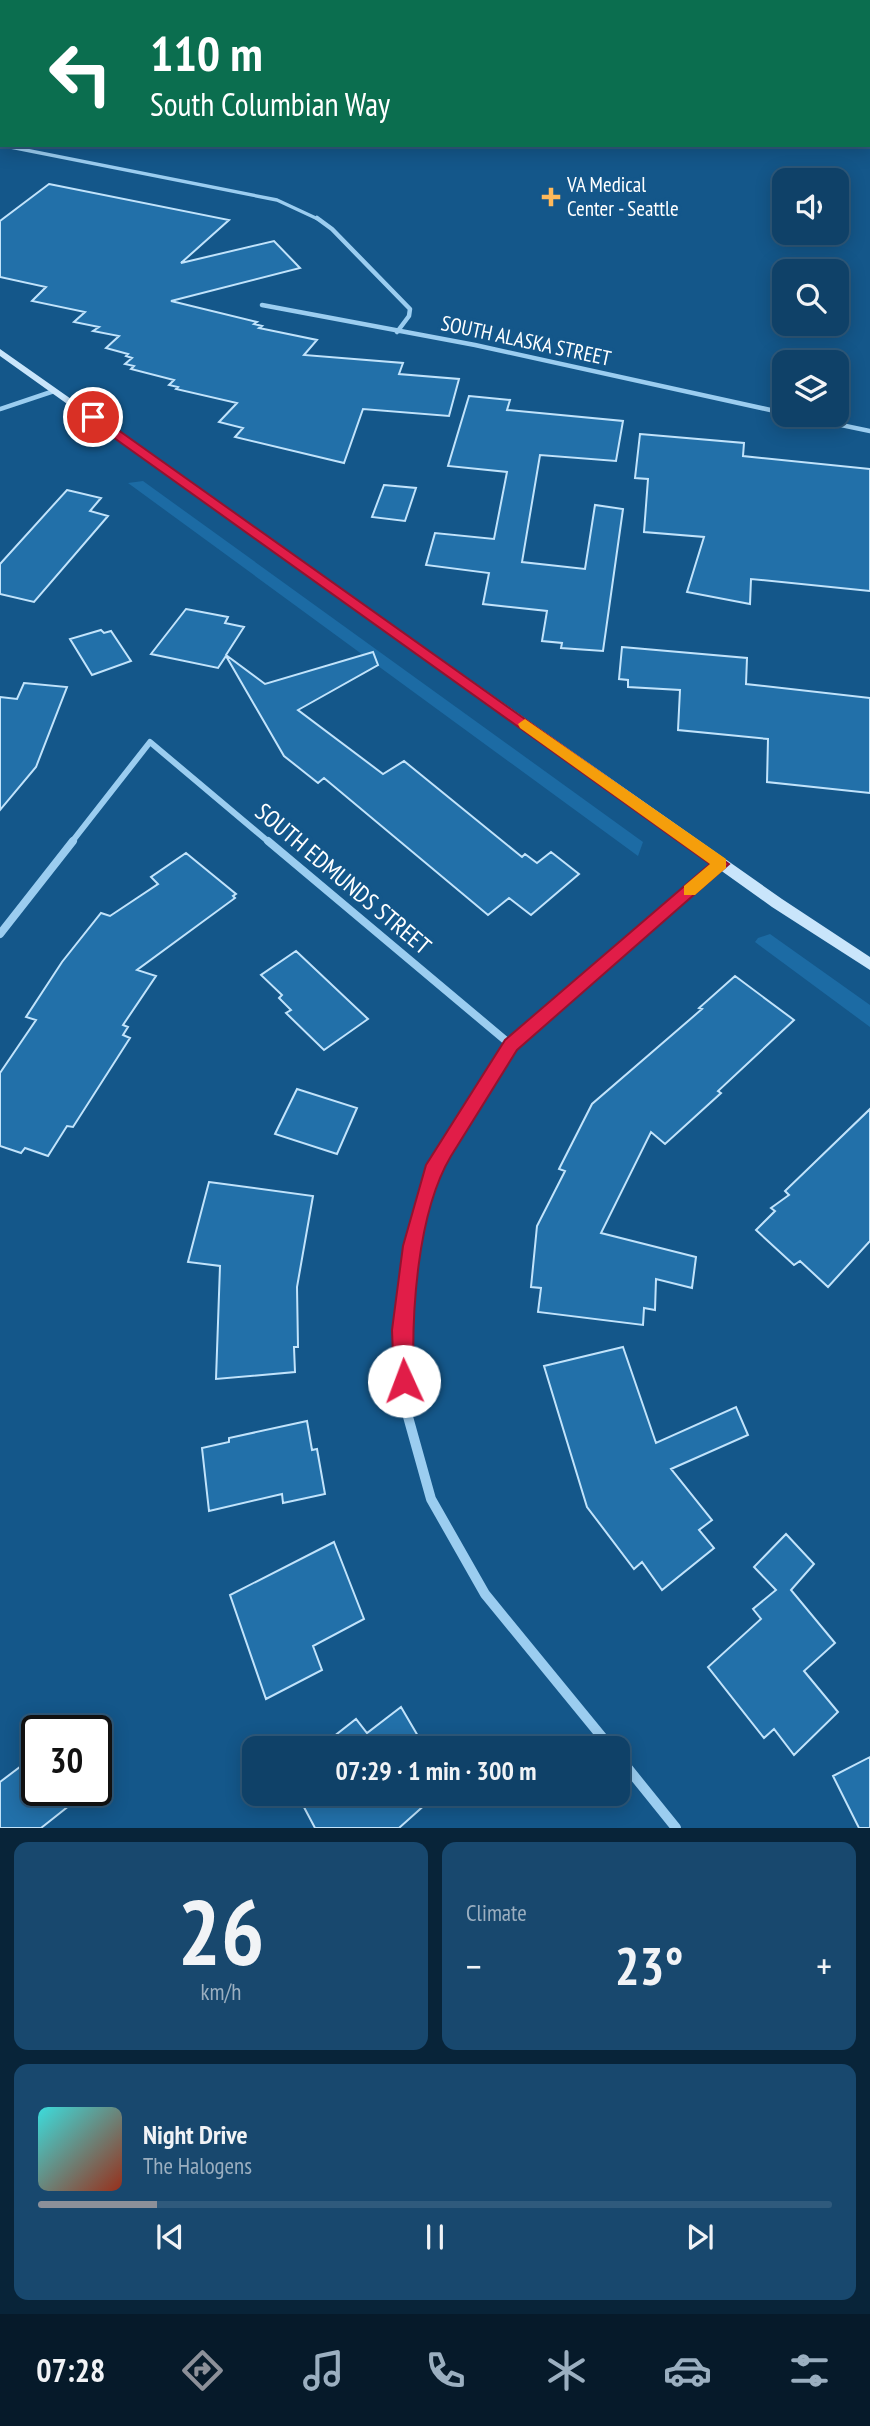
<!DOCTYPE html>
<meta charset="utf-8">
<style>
:root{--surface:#0f4168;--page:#18486e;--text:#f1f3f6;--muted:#9bafc0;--line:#2f5a7c;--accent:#8c9099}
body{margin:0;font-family:"PT Sans Narrow",sans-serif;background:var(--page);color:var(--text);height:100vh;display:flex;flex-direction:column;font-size:26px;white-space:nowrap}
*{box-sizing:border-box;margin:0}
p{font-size:23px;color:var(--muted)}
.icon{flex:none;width:38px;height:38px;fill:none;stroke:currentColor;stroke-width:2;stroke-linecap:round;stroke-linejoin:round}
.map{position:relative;height:1828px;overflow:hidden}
.drawer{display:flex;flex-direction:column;gap:14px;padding:14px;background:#082439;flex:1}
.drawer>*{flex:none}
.guide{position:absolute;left:0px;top:0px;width:872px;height:147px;box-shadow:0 4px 18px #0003,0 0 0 2px var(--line);background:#0b6e4f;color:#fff;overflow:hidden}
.buttons{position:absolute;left:772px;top:168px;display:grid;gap:14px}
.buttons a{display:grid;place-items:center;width:77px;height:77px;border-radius:14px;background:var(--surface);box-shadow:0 4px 18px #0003,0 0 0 2px var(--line);font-size:35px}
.speed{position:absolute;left:21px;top:1715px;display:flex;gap:14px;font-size:35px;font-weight:700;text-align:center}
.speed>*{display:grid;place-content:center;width:91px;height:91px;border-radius:50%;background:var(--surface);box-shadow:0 4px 18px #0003,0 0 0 2px var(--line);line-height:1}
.speed .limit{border:4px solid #111;border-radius:10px;background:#fff;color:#111}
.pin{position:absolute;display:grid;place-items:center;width:60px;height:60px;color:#fff;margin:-30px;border:4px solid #fff;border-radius:50%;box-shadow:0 2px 7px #0007}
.me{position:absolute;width:77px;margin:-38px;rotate:358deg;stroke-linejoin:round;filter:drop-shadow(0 0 5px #0008)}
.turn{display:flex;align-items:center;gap:24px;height:147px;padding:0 35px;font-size:32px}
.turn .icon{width:91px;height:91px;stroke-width:2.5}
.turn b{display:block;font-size:49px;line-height:60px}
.big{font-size:52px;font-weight:800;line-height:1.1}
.drawer .tile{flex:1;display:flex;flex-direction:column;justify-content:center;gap:10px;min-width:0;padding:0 24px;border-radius:14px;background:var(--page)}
.drawer .dial{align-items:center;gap:0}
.dial b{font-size:91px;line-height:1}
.song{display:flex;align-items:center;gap:21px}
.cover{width:84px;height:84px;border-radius:10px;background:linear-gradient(135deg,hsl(180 70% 55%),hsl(10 70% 35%))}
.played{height:7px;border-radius:4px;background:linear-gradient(90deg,var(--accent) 15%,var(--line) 15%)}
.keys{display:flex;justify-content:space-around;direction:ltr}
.heat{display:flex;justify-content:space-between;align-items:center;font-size:38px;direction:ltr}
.drawer .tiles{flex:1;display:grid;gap:14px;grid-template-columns:1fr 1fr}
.tile:last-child{grid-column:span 2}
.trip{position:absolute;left:242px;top:1736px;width:388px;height:70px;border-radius:14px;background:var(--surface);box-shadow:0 4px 18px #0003,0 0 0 2px var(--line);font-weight:800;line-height:70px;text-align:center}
.dock{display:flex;height:112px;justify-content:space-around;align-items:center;background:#061a2a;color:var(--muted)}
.dock .icon{width:49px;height:49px}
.dock .active{color:var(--accent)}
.dock b{font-size:32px;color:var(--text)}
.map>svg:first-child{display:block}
</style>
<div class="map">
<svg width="870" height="1828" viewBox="0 0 870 1828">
<rect width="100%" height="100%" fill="#14578a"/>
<path fill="#1c6ba4" d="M143 481 643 842 638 856 128 483Z
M770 934 870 1005V1027L755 942 758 938Z"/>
<path fill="#2270a9" stroke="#c1e3fb" stroke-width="2" d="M49 184 229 220 181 263 274 241 300 268 171 301 257 322 254 324 262 326 259 328 317 340 304 355 403 363 399 374 459 379 449 416 363 409 344 463 235 437 243 428 219 422 237 403 176 389 178 387 169 385 174 380 131 369 134 366 125 364 132 358 126 356 128 354 106 348 119 336 93 331 99 327 74 322 85 312 32 301 46 287 0 277V221Z
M469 396 510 400 507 410 623 421 616 461 540 455 522 562 585 569 595 505 623 509 603 651 561 648 562 643 542 641 547 611 483 604 489 573 426 565 435 533 494 539 507 472 448 466Z
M640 434 744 443 743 456 870 469V591L751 579 750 604 687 592 704 537 644 532 648 479 635 478Z
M384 485 416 488 405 521 372 517Z
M67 490 101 498 90 511 108 516 34 602 0 594V564Z
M186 609 228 617 225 623 244 627 226 655 265 684 373 652 378 665 298 710 383 774 404 761 522 857 525 854 537 863 551 852 579 874 531 915 509 898 488 915 324 778 318 783 284 756 226 656 218 668 151 654Z
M101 630 104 633 111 631 131 661 92 675 70 639Z
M622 647 747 658 746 684 870 698V793L767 782 768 739 678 730 680 690 628 687V680L619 679Z
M24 683 67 687 36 767 0 810V697L17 699Z
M186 853 236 894 233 896 235 898 137 970 156 976 123 1025 128 1027 123 1035 130 1038 73 1127 67 1126 48 1156 25 1148 21 1153 0 1146V1073L36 1020 26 1017 62 962 101 913 110 916 158 884 151 877Z
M296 951 368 1019 324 1050 286 1013 291 1010 279 998 282 995 261 975Z
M735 976 794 1020 718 1091 721 1093 665 1144 651 1132 601 1233 696 1257 692 1288 656 1279 655 1310 644 1308 643 1325 538 1312 541 1288 531 1287 537 1226 565 1171 559 1169 592 1104 702 1009 699 1008Z
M297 1089 357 1108 337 1154 275 1134Z
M870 1109V1241L828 1287 800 1261 794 1265 756 1230 775 1211 771 1208 789 1195 785 1191Z
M209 1182 313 1196 297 1287 298 1347H294L295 1372 216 1379 220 1266 188 1262Z
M623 1347 656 1443 736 1407 748 1435 671 1469 712 1520 699 1530 714 1548 662 1590 642 1562 634 1569 587 1507 544 1366Z
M307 1421 312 1450 317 1449 325 1494 283 1503 282 1494 209 1511 202 1448 229 1442V1438Z
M786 1534 814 1564 791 1590 835 1643 804 1671 838 1712 794 1755 774 1729 764 1738 708 1667 761 1619 753 1609 776 1590 754 1567Z
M334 1542 364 1619 313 1646 322 1670 266 1699 230 1595Z
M401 1707 425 1748H319L356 1719 367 1733Z
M37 1754V1790H89L41 1828H0V1782Z
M870 1757V1828H859L833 1776Z
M297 1794H437L399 1828H315Z"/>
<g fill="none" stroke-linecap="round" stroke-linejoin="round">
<path stroke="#9bcdf0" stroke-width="3.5" d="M0 145 277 200 320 220"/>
<path stroke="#9bcdf0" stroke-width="4.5" d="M317 218 332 229 410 309 409 316 397 332
M262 305 475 345 784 413
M0 409 54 391
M793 415 870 431"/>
<path stroke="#9bcdf0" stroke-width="6" d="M71 843 150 742 270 843"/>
<path stroke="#9bcdf0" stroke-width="8" d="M268 841 511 1045
M0 934 73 841
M409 1279 413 1246 433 1171 511 1045 721 864"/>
<path stroke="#9bcdf0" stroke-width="10" d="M409 1278 402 1330 405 1406 431 1499 485 1594 611 1748
M618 1756 676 1828"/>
<path fill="#c9e5fb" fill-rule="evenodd" d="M0 349 782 899 870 957V970L772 907 0 356Z"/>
</g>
<path fill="#e11d48" stroke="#92132f" stroke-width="2" d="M89 415H97L729 864 517 1050 451 1156C417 1213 411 1315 414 1381L411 1388 404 1391 397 1388 394 1381 392 1330 403 1246 426 1165 505 1040 710 864 89 420Z"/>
<path fill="#f59e0b" d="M525 719 726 859V868L695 895H684V886L710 864 520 728 518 724Z"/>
<path fill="#ffb95a" stroke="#14578a" stroke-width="2.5" d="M547.5 186.5h7v7h7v7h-7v7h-7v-7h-7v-7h7z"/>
<g text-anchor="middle" stroke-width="7" stroke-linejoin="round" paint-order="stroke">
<g font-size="21" fill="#fff" stroke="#14578a" text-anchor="start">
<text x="567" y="192">VA Medical<tspan x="567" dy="24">Center - Seattle</tspan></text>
</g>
<g font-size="21" fill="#fff" stroke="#14578a">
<text transform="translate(526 341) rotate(12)" y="7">SOUTH ALASKA STREET</text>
</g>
<g font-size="24" fill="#fff" stroke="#14578a">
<text transform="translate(343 879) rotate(40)" y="8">SOUTH EDMUNDS STREET</text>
</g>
</g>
</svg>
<div class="buttons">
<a><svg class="icon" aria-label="sound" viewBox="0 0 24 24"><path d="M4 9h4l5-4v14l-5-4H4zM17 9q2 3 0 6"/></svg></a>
<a><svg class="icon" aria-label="search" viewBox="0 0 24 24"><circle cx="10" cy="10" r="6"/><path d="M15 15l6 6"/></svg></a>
<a><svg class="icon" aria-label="layers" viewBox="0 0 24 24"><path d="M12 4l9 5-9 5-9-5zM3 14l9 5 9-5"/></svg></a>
</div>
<div class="speed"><div class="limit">30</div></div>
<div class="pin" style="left:93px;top:417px;background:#d93025"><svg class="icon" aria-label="arrive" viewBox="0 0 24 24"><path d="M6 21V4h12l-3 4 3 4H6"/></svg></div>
<svg class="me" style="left:404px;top:1381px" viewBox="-20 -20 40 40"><circle r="19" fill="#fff"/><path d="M0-13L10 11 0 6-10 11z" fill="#e11d48"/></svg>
<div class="trip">07:29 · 1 min · 300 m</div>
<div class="guide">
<div class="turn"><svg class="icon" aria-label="left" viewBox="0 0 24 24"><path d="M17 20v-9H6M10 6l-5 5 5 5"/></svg><div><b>110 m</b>South Columbian Way</div></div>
</div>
</div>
<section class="drawer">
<div class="tiles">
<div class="tile dial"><b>26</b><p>km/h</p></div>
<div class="tile"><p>Climate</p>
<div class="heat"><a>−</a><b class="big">23°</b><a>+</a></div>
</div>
<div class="tile">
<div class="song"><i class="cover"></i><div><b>Night Drive</b><p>The Halogens</p></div></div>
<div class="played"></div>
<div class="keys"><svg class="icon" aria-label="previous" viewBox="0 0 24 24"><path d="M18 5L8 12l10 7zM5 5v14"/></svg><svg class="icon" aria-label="pause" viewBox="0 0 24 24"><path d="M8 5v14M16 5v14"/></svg><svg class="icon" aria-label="next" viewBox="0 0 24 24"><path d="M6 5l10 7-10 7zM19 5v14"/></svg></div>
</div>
</div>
</section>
<nav class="dock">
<b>07:28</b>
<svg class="icon active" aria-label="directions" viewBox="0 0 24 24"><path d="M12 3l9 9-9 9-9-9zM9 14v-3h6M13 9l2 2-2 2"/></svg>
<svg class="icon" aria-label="music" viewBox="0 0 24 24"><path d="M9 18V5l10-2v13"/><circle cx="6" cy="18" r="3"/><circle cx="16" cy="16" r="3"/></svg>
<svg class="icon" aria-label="phone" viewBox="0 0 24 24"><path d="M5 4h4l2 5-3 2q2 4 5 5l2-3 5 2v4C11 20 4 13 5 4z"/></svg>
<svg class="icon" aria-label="climate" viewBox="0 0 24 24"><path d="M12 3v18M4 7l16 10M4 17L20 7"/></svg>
<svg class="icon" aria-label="car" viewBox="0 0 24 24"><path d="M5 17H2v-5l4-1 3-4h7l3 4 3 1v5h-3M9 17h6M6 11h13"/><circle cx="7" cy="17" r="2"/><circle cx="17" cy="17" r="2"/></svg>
<svg class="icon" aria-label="filters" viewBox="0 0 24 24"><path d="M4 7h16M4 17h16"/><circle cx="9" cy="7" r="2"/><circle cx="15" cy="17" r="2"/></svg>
</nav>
